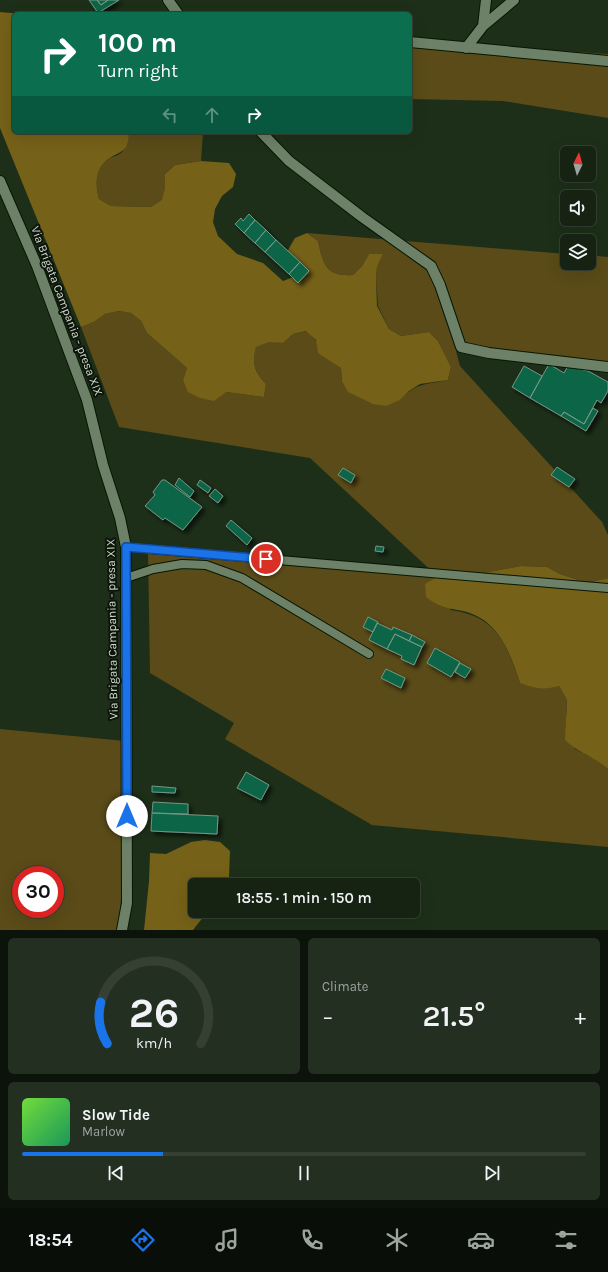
<!DOCTYPE html>
<meta charset="utf-8">
<style>
:root{--surface:#162313;--page:#232f21;--text:#f1f3f6;--muted:#9ea4a0;--line:#354033;--accent:#1a73e8}
body{margin:0;font-family:Karla,sans-serif;background:var(--page);color:var(--text);height:100vh;display:flex;flex-direction:column;font-size:15px;white-space:nowrap}
*{box-sizing:border-box;margin:0}
p{font-size:13px;color:var(--muted)}
.icon{flex:none;width:22px;height:22px;fill:none;stroke:currentColor;stroke-width:2;stroke-linecap:round;stroke-linejoin:round}
.map{position:relative;height:930px;overflow:hidden}
.panel{display:flex;flex-direction:column;gap:8px;padding:8px;background:#0c130a;flex:1}
.panel>*{flex:none}
.hud{position:absolute;left:12px;top:12px;width:400px;height:122px;border-radius:6px;box-shadow:0 4px 16px #0002,0 0 0 1px var(--line);background:#0b6e4f;color:#fff;overflow:hidden}
.needle{width:26px;rotate:5deg}
.tools{position:absolute;left:560px;top:146px;display:grid;gap:8px}
.tools a{display:grid;place-items:center;width:36px;height:36px;border-radius:6px;background:var(--surface);box-shadow:0 4px 16px #0002,0 0 0 1px var(--line);font-size:20px}
.speed{position:absolute;left:12px;top:866px;display:flex;gap:8px;font-size:20px;font-weight:700;text-align:center}
.speed>*{display:grid;place-content:center;width:52px;height:52px;border-radius:50%;background:var(--surface);box-shadow:0 4px 16px #0002,0 0 0 1px var(--line);line-height:1}
.speed .limit{border:6px solid #d22;background:#fff;color:#111}
.pin{position:absolute;display:grid;place-items:center;width:34px;height:34px;color:#fff;margin:-17px;border:2px solid #fff;border-radius:50%;box-shadow:0 1px 4px #0007}
.me{position:absolute;width:44px;margin:-22px;rotate:0deg;stroke-linejoin:round;filter:drop-shadow(0 0 3px #0008)}
.turn{display:flex;align-items:center;gap:14px;height:84px;padding:0 20px;font-size:18px}
.turn .icon{width:52px;height:52px;stroke-width:2.5}
.turn b{display:block;font-size:28px;line-height:34px}
.lanes{display:flex;align-items:center;height:38px;padding:0 20px;background:#0003;justify-content:center;gap:20px;direction:ltr}
.lanes .off{opacity:.35}
.big{font-size:30px;font-weight:600;line-height:1.1}
.panel .card{flex:1;display:flex;flex-direction:column;justify-content:center;gap:6px;min-width:0;padding:0 14px;border-radius:6px;background:var(--page)}
.panel .dial{align-items:center;gap:0}
.dial svg{height:104px;overflow:visible;fill:none;stroke:var(--line);stroke-width:7;stroke-linecap:round;text-anchor:middle}
.dial text{fill:var(--text);stroke:none}
.song{display:flex;align-items:center;gap:12px}
.cover{width:48px;height:48px;border-radius:6px;background:linear-gradient(135deg,hsl(100 70% 55%),hsl(150 70% 35%))}
.played{height:4px;border-radius:2px;background:linear-gradient(90deg,var(--accent) 25%,var(--line) 25%)}
.keys{display:flex;justify-content:space-around;direction:ltr}
.heat{display:flex;justify-content:space-between;align-items:center;font-size:22px;direction:ltr}
.panel .tiles{flex:1;display:grid;gap:8px;grid-template-columns:1fr 1fr}
.card:last-child{grid-column:span 2}
.trip{position:absolute;left:188px;top:878px;width:232px;height:40px;border-radius:6px;background:var(--surface);box-shadow:0 4px 16px #0002,0 0 0 1px var(--line);font-weight:600;line-height:40px;text-align:center}
.dock{display:flex;height:64px;justify-content:space-around;align-items:center;background:#090e08;color:var(--muted)}
.dock .icon{width:28px;height:28px}
.dock .current{color:var(--accent)}
.dock b{font-size:18px;color:var(--text)}
.map>svg:first-child{display:block}
</style>
<div class="map">
<svg width="608" height="930" viewBox="0 0 608 930">
<defs>
<filter id="shadow"><feDropShadow dx="3.5" dy="3.5" stdDeviation="2" flood-color="#0009"/></filter>
</defs>
<rect width="100%" height="100%" fill="#1d2f19"/>
<path fill="#5a4b18" fill-rule="evenodd" d="M410 41 608 54V118L503 101 410 99Z
M129 132H203L201 161 175 165 165 174V188L163 200 151 207 111 206 99 199C95 185 95 169 108 159 112 156 119 156 122 152 127 146 128 139 129 132Z
M307 233 567 254V263H589V255L608 257V371L456 351 460 366 602 522 608 535V578L587 583 560 574 547 567 521 566 478 574 450 610C496 616 506 642 520 683L559 686 567 700 566 713 575 749 601 762 608 769V847L372 825 225 739 234 723 150 673 148 550 437 576 310 458 119 427 81 327 94 322 105 314 119 311 131 313 141 321 147 333 187 368 183 380 226 392 264 397 266 384C254 371 252 364 256 346L269 341 283 343 293 334 307 331C319 343 327 357 341 368L342 381 400 400C417 382 425 385 448 380L451 367 438 341 429 332 401 336 389 329 378 306 376 279 377 267 383 254H369L362 266 353 275C326 277 323 264 318 241Z
M0 729 125 741 123 879 118 930H0ZM21 875H55V909H21Z"/>
<path fill="#756118" d="M0 12 22 14H14V132H129C128 153 122 150 108 159 95 169 95 185 99 199L111 206 151 207 162 200 165 188V174L175 165 201 161 229 163 236 174 233 187 222 196 215 209 213 222 218 236 237 254 263 263 283 281 296 276 288 250 295 238 307 233 318 241C323 264 326 277 353 275L362 266 369 254H383L377 267 376 279 377 306 389 329 401 336 429 332 438 341 451 367 448 380 420 384 409 391 400 400 386 406 373 404 348 392 342 381 341 368 318 353 316 340 306 331 293 334 283 343 269 342 256 347C252 364 254 371 266 384L264 397 226 392 214 401 200 398 188 392 183 380 187 368 147 333 141 321 131 313 119 311 105 314 94 322 81 327 0 128Z
M521 566 547 567 560 574 587 583 608 578V769C595 757 578 753 565 740L567 700 559 686C544 690 535 689 520 683 510 652 498 619 463 611 448 608 438 607 426 597L425 584 437 577 478 574Z
M205 840 220 842 230 851 229 878 222 885H195V911H208L193 930H144L149 881 150 853 166 854 191 842Z"/>
<path fill="#106547" stroke="#749685" filter="url(#shadow)" d="M89 0H97L101 5 108 0H119L98 13Z
M97 0H108L101 5Z
M249 214 255 220 244 233 235 224 241 218 243 221Z
M255 220 266 230 255 243 244 233Z
M266 230 276 240 265 252 255 243Z
M276 240 300 262 289 274 265 252Z
M300 262 309 271 298 283 289 274Z
M549 364 564 373 568 366 588 371 608 382V391L601 403 597 400 584 424 564 412 561 416 530 398Z
M524 366 542 376 530 398 512 387Z
M593 408 598 411 586 431 561 416 564 412 584 424Z
M557 467 575 479 569 487 551 475Z
M343 468 355 475 351 483 338 475Z
M179 478 194 491 190 497 175 485Z
M162 480H165L202 507 183 530 165 518 163 520 145 506 155 495 153 492Z
M200 480 211 488 208 493 197 485Z
M215 489 223 496 218 503 209 496Z
M231 520 252 538 247 545 226 526Z
M376 546 384 547 383 552 375 551Z
M368 617 378 622 373 632 363 627Z
M377 623 392 630 393 627 412 635 409 641 395 634 387 649 369 640Z
M395 634 422 647 414 665 401 659 402 656 387 649Z
M412 635 425 642 422 647 409 641Z
M435 648 460 662 451 677 427 663Z
M460 663 471 669 465 678 455 672Z
M386 669 405 678 401 688 381 678Z
M246 772 269 785 261 800 237 788Z
M152 786 176 788 175 793 152 792Z
M153 802 188 804V814L152 813Z
M152 813 218 816 217 834 151 831Z"/>
<g fill="none" stroke-linecap="round" stroke-linejoin="round">
<g stroke="#061703" stroke-width="10">
<path id="lane" d="M126 547 608 588
M126 578 153 569 182 564 206 565 242 578 369 654"/>
</g>
<g stroke="#061703" stroke-width="12">
<path id="street" d="M168 0 178 14
M483 26 514 0
M410 42 608 61
M466 48 483 26 486 0
M261 132 289 161 362 217 431 266 440 285 461 347 489 353 608 367
M0 181 37 266 87 400 103 465 120 518 126 547 127 903 122 930"/>
</g>
<use href="#lane" stroke="#6c8167" stroke-width="8"/>
<use href="#street" stroke="#6c8167" stroke-width="10"/>
</g>
<g fill="none" stroke-linecap="round" stroke-linejoin="round">
<g stroke="#114b97" stroke-width="10">
<path id="route" d="M127 816 126 547 266 559"/>
</g>
<use href="#route" stroke="#1a73e8" stroke-width="7"/>
</g>
<g text-anchor="middle" stroke-width="4" stroke-linejoin="round" paint-order="stroke">
<g font-size="12" fill="#d1dcce" stroke="#0d150b">
<text transform="translate(67 311) rotate(69)" y="4">Via Brigata Campania - presa XIX</text>
<text transform="translate(112 629) rotate(-91)" y="4">Via Brigata Campania - presa XIX</text>
</g>
</g>
</svg>
<div class="tools">
<a><svg class="needle" viewBox="-14 -14 28 28"><path d="M0-13l5 13h-10z" fill="#e53935"/><path d="M0 13l5-13h-10z" fill="#9ea4a0"/></svg></a>
<a><svg class="icon" aria-label="sound" viewBox="0 0 24 24"><path d="M4 9h4l5-4v14l-5-4H4zM17 9q2 3 0 6"/></svg></a>
<a><svg class="icon" aria-label="layers" viewBox="0 0 24 24"><path d="M12 4l9 5-9 5-9-5zM3 14l9 5 9-5"/></svg></a>
</div>
<div class="speed"><div class="limit">30</div></div>
<div class="pin" style="left:266px;top:559px;background:#d93025"><svg class="icon" aria-label="arrive" viewBox="0 0 24 24"><path d="M6 21V4h12l-3 4 3 4H6"/></svg></div>
<svg class="me" style="left:127px;top:816px" viewBox="-20 -20 40 40"><circle r="19" fill="#fff"/><path d="M0-13L10 11 0 6-10 11z" fill="#1a73e8"/></svg>
<div class="trip">18:55 · 1 min · 150 m</div>
<div class="hud">
<div class="turn"><svg class="icon" aria-label="right" viewBox="0 0 24 24"><path d="M7 20v-9h11M14 6l5 5-5 5"/></svg><div><b>100 m</b>Turn right</div></div>
<div class="lanes"><svg class="icon off" aria-label="left" viewBox="0 0 24 24"><path d="M17 20v-9H6M10 6l-5 5 5 5"/></svg><svg class="icon off" aria-label="ahead" viewBox="0 0 24 24"><path d="M12 20V5M6 11l6-6 6 6"/></svg><svg class="icon" aria-label="right" viewBox="0 0 24 24"><path d="M7 20v-9h11M14 6l5 5-5 5"/></svg></div>
</div>
</div>
<section class="panel">
<div class="tiles">
<div class="card dial"><svg viewBox="0 0 100 80">
<path d="M14 69A42 42 0 1 1 86 69"/>
<path d="M14 69A42 42 0 0 1 9 37" stroke="#1a73e8"/>
<text x="50" y="56" font-size="32" font-weight="700">26</text>
<text x="50" y="72" font-size="11">km/h</text>
</svg></div>
<div class="card"><p>Climate</p>
<div class="heat"><a>−</a><b class="big">21.5°</b><a>+</a></div>
</div>
<div class="card">
<div class="song"><i class="cover"></i><div><b>Slow Tide</b><p>Marlow</p></div></div>
<div class="played"></div>
<div class="keys"><svg class="icon" aria-label="previous" viewBox="0 0 24 24"><path d="M18 5L8 12l10 7zM5 5v14"/></svg><svg class="icon" aria-label="pause" viewBox="0 0 24 24"><path d="M8 5v14M16 5v14"/></svg><svg class="icon" aria-label="next" viewBox="0 0 24 24"><path d="M6 5l10 7-10 7zM19 5v14"/></svg></div>
</div>
</div>
</section>
<nav class="dock">
<b>18:54</b>
<svg class="icon current" aria-label="directions" viewBox="0 0 24 24"><path d="M12 3l9 9-9 9-9-9zM9 14v-3h6M13 9l2 2-2 2"/></svg>
<svg class="icon" aria-label="music" viewBox="0 0 24 24"><path d="M9 18V5l10-2v13"/><circle cx="6" cy="18" r="3"/><circle cx="16" cy="16" r="3"/></svg>
<svg class="icon" aria-label="phone" viewBox="0 0 24 24"><path d="M5 4h4l2 5-3 2q2 4 5 5l2-3 5 2v4C11 20 4 13 5 4z"/></svg>
<svg class="icon" aria-label="climate" viewBox="0 0 24 24"><path d="M12 3v18M4 7l16 10M4 17L20 7"/></svg>
<svg class="icon" aria-label="car" viewBox="0 0 24 24"><path d="M5 17H2v-5l4-1 3-4h7l3 4 3 1v5h-3M9 17h6M6 11h13"/><circle cx="7" cy="17" r="2"/><circle cx="17" cy="17" r="2"/></svg>
<svg class="icon" aria-label="filters" viewBox="0 0 24 24"><path d="M4 7h16M4 17h16"/><circle cx="9" cy="7" r="2"/><circle cx="15" cy="17" r="2"/></svg>
</nav>
